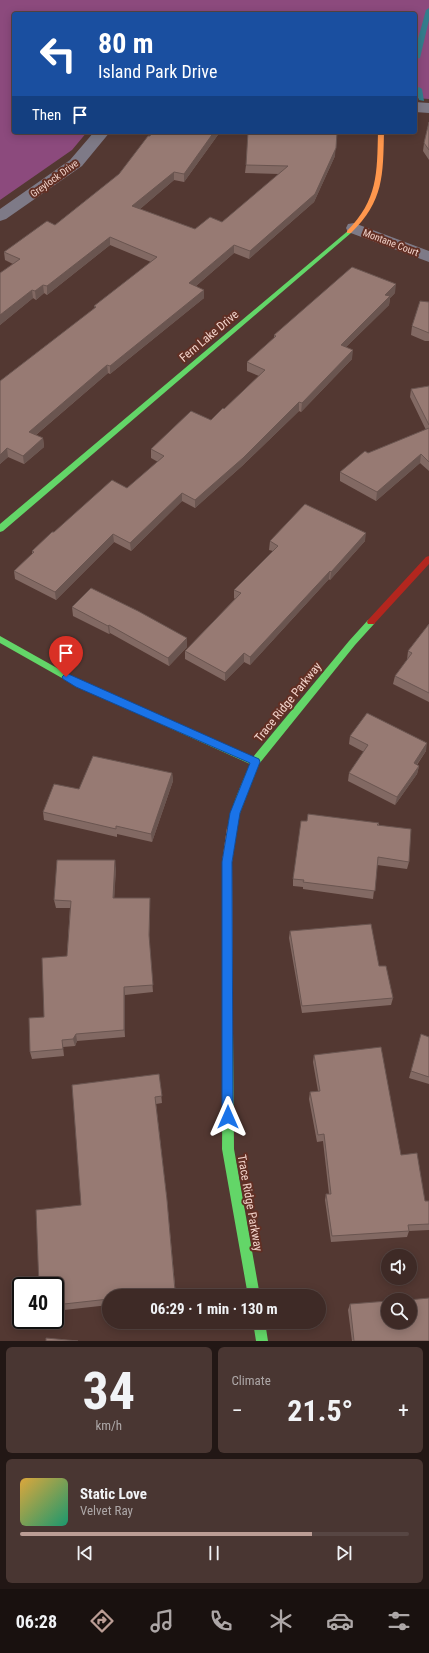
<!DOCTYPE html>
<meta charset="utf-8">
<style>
:root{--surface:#3e2a26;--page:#493632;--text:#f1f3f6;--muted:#ada7a7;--line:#574643;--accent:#bb9d95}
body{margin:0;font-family:"Roboto Condensed",sans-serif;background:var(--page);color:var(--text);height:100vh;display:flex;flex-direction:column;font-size:15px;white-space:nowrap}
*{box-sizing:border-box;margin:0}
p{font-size:13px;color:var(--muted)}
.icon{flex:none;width:22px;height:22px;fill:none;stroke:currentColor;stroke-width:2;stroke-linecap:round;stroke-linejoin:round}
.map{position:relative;height:1341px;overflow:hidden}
.details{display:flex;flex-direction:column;gap:6px;padding:6px;background:#221715;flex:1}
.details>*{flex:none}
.guide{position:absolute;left:12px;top:12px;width:405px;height:122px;border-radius:4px;box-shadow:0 2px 10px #0003,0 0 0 1px var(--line);background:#1a4fa0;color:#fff;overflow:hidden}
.controls{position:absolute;left:381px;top:1249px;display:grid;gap:8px}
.controls a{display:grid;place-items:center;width:36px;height:36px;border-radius:50%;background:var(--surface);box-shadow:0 2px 10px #0003,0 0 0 1px var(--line);font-size:20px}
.speed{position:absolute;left:12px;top:1277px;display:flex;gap:8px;font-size:20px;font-weight:700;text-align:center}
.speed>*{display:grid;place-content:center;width:52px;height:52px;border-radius:50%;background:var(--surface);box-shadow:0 2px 10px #0003,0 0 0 1px var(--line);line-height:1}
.speed .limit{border:2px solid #111;border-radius:6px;background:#fff;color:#111}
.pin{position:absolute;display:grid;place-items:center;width:34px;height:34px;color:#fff;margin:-41px -17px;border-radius:50% 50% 50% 0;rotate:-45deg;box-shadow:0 0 4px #0007}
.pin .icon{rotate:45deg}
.me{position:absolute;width:44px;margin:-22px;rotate:0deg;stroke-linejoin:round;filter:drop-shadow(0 0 3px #0008)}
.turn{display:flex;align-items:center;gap:14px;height:84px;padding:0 20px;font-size:18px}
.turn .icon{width:52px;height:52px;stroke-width:2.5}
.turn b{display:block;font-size:28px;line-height:34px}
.then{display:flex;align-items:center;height:38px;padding:0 20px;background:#0003;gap:8px;font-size:15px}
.big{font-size:30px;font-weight:700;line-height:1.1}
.details .card{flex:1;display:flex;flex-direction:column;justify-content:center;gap:6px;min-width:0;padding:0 14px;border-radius:6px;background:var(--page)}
.details .dial{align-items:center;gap:0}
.dial b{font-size:52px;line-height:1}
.song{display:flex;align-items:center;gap:12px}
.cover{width:48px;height:48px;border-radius:6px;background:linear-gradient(135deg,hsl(40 70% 55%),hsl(160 70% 35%))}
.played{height:4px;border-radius:2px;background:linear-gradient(90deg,var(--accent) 75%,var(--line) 75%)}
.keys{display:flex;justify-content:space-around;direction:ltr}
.heat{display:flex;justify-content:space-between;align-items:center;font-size:22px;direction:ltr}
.details .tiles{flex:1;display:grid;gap:6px;grid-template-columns:1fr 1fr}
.card:last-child{grid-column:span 2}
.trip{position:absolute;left:102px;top:1289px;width:224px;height:40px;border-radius:20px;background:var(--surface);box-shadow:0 2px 10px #0003,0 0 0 1px var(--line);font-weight:700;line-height:40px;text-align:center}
.tabs{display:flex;height:64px;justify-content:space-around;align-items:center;background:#19110f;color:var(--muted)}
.tabs .icon{width:28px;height:28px}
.tabs .on{color:var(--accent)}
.tabs b{font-size:18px;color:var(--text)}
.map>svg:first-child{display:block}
</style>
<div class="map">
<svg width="429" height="1341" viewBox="0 0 429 1341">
<rect width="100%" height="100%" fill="#533832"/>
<path fill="#8c4a7d" d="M0 0H429V99L415 98V14H14V132H87L72 150 0 200Z"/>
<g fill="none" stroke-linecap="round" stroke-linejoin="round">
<path fill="#337d8c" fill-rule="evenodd" d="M429 8V20L420 58 415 59 416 46 426 10Z
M419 87 422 89 424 101 419 100 416 89Z"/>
<path fill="#7e7a87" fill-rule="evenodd" d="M415 102 429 103V113L415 112Z
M94 132H110L82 166 6 219 0 221V209L70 160Z
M354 223 429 251V262L348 232 346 228 348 224Z"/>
<path fill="#63d668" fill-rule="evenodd" d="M349 230 351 231V233L3 531 0 532V524Z
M371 619 374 620 375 622 374 624 355 645 259 764 240 813 235 831 232 832 229 831C224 821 245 776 250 764L76 686 0 643V636L82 682 253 757 349 641 368 620Z
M228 1028 232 1029 233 1033 234 1149 260 1296H248L222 1149 223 1033 224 1029Z
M253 1322H265L268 1341H256Z"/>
<path fill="#ff974d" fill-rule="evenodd" d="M378 132H384C383 175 384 201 351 233H347V231C378 200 377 173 378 132Z
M232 824 235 825 237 828 232 862 233 1033 232 1037 228 1038 224 1037 223 1033 222 862 227 828 229 825Z"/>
<path fill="#b3261e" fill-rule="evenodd" d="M429 556V564L374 624H368L367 622 368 620 426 557Z"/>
</g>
<path fill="#826963" d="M429 122V160L423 151 424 143Z
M153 132H220L184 182 174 180 140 209 195 229 222 222 279 174 245 173 246 165 335 156 314 202 249 259 234 253 196 286 204 298 110 374 108 373 36 435 43 438 44 447 24 464 8 457 0 464V381L95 308 94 306 151 262 110 245 47 295 44 293 36 300 33 298 0 325V273L13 264 5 260 4 252 55 225 119 174Z
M395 293 390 298 389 305 346 347 352 359 301 412 299 411 242 466 195 508 182 501 131 551 114 542 56 600 15 579 14 571 32 554V551L54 532 127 488 158 462 151 458V449L211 420 224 409 259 376 247 371V362L274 338V335Z
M429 302V341H425L411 335 412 326Z
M429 386V471L420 463 376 501 340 481V472L368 453 426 430 410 397 411 389Z
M270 541H365L330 580 329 579 250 665 244 662 225 681 185 659V651L235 599 234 598V590L273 551 269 550Z
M72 607 187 638V647L169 666 110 633 109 634 73 616Z
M429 624V702L393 684 395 676 407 660 408 651Z
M350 736 426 751 417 765 419 766 417 774 395 805 348 781 349 773 364 752 349 744Z
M172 773 173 781 152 842 117 834V837L44 820 43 812 79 789Z
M307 821 379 823V825L409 862 407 869 377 865 373 899 303 889V887L293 886V879Z
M116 868 114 898 150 905 149 942 153 992 125 995V1037L77 1041 75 1046 63 1047 64 1056 32 1059 30 1052 44 1017 67 956 70 908H56L54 900Z
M290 931 393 998 391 1005 302 1013 289 938Z
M429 1037V1084L409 1078 411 1071Z
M314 1055 401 1155 425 1201H429V1230L409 1231 407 1237 331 1242 325 1200 326 1194H329L323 1141 317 1142 309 1099 310 1092 318 1091 313 1062Z
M159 1074 162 1103 156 1104 167 1200 176 1296H109V1305L55 1311V1286L81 1205Z
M350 1304 429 1341H352L348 1310Z"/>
<path fill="#6a5550" d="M214 132H220L184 182V174Z
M337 132 335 156 314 202 249 259 250 251Z
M174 172V180L133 215 132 206Z
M110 237V245L47 295V286Z
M234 245V253L189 292V283Z
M396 284 395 293 390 298 389 305 340 353 341 345 385 295Z
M43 285 44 293 36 300 35 291Z
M32 290 33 298 0 325V315Z
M204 290V298L110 374V366Z
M353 350 352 359 301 412 302 403Z
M107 365 108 373 30 440 29 432Z
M299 402V411L242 466 195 508V500Z
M43 438 44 447 24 464 23 456Z
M7 448 8 457 0 464V455Z
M421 454 420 463 376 501 377 492Z
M182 493V501L131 551 130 543Z
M366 533 365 541 330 580 331 572Z
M113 534 114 542 56 600 55 592Z
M330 571 329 579 250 665V657Z
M109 625 110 633 109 634 108 626Z
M187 638V647L169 666 168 658Z
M244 653V662L225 681V673Z
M427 743 426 751 412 771 414 763Z
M419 766 417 774 395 805 397 797Z
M172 773 173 781 152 842 151 834Z
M115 860 116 868 114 905 113 898Z
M124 987 125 995V1037L124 1030Z
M76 1034 77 1041 75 1046 73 1039Z"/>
<path fill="#977a73" stroke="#6a5550" d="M429 122V150L424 143Z
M153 132H214L184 174 174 172 132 206 195 229 210 217 222 222 288 166 246 165 248 132H337L336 148 315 194 250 251 234 245 189 283 204 290 110 366 107 365 29 432 43 438 23 456 7 448 0 455V381L96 307 94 306 157 257 110 237 47 286 43 285 35 291 32 290 0 315V273L20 259 4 252 47 221 55 225 119 174 148 136H150Z
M352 267 396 284 385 295 390 296 341 345 353 350 302 403 299 402 243 458 195 500 182 493 130 543 113 534 55 592 14 571 34 552 32 551 52 532H54L112 480 127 488 164 456 151 449 191 411 211 420 223 408 224 409 265 370 247 362 276 336 274 335Z
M420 301 429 302V333L412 326Z
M429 386V425L411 389Z
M429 428V462L421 454 377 492 340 472 365 451 368 453Z
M305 504 366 533 331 572 330 571 250 657 244 653 225 673 185 651 241 593 234 590 278 546 270 541Z
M91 588 138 611 187 638 168 658 109 625 108 626 72 607Z
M429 624V693L395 676 412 653 408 651Z
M367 713 427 743 414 763 419 766 397 797 349 773 368 745 350 736Z
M93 756 172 773 151 834 116 826V829L43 812 54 784 79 789Z
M308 814 379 823 377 825 411 829 409 862 378 857 375 891 303 882 304 880 293 879 301 821H307Z
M57 860H115L113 898H150L149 935 153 985 124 987V1030L76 1034 73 1039 62 1040 63 1049 30 1052 29 1018 44 1017 42 958 67 956 71 901 54 900Z
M371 924 379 966H386L393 998 302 1006 290 931Z
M421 1034 429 1037V1077L411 1071Z
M381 1047 401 1155 417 1153 425 1201H429V1224L408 1225 409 1231 332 1236 326 1194H331L324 1134 318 1135 310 1092 320 1091 314 1055Z
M159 1074 162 1096 155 1097 167 1200 175 1291 135 1296H109V1299L55 1305V1286H39L36 1210 81 1205 72 1085Z
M429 1298V1341H354L350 1304 388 1301V1322H410V1300H408Z
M46 1338 78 1341H46Z"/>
<path fill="#1a73e8" stroke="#114b97" d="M66 673 259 759 260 762 240 813 232 862 233 1117 232 1121 228 1122 224 1121 222 1117V862L230 813 250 763 76 687 63 679 62 677Z"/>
<g text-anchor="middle" stroke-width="4" stroke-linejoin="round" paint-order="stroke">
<g font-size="10" fill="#f3d3cb" stroke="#612f24">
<text transform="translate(54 178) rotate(-36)" y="4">Greylock Drive</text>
<text transform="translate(391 242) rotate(21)" y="4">Montane Court</text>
</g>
<g font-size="12" fill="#f3d3cb" stroke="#612f24">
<text transform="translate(209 336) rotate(-40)" y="4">Fern Lake Drive</text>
<text transform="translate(288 702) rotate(-51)" y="4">Trace Ridge Parkway</text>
<text transform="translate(250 1203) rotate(80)" y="4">Trace Ridge Parkway</text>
</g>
</g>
</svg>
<div class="controls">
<a><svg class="icon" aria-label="sound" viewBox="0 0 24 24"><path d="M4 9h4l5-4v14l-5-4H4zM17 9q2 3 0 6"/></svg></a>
<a><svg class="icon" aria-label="search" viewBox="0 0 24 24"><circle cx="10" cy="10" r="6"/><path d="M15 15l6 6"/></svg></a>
</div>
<div class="speed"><div class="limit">40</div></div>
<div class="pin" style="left:66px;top:677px;background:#d93025"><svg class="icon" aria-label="arrive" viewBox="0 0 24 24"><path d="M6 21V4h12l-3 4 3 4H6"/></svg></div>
<svg class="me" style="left:228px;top:1117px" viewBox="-20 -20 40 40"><path d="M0-17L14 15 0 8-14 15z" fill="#1a73e8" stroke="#fff" stroke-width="4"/></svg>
<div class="trip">06:29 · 1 min · 130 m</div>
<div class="guide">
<div class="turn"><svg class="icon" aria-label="left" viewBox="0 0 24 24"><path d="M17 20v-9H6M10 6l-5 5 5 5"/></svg><div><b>80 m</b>Island Park Drive</div></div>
<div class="then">Then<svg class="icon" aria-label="arrive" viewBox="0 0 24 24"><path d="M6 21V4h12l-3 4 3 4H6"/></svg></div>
</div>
</div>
<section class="details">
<div class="tiles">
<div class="card dial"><b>34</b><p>km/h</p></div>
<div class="card"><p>Climate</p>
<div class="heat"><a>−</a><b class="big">21.5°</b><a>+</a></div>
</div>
<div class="card">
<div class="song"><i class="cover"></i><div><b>Static Love</b><p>Velvet Ray</p></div></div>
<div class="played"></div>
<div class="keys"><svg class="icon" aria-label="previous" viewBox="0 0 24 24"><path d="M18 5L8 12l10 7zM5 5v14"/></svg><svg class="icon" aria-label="pause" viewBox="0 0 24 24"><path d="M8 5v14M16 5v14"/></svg><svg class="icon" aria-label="next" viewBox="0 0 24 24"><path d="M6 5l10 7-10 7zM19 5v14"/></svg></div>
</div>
</div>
</section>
<nav class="tabs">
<b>06:28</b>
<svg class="icon on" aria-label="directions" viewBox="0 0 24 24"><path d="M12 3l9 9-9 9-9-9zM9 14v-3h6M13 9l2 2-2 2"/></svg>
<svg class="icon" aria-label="music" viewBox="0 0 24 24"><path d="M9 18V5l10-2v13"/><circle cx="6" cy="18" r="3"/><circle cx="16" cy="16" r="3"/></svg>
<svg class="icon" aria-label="phone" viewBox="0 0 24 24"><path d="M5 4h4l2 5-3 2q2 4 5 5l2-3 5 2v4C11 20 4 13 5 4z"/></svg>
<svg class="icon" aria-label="climate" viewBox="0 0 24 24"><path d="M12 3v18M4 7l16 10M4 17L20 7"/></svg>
<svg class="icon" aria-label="car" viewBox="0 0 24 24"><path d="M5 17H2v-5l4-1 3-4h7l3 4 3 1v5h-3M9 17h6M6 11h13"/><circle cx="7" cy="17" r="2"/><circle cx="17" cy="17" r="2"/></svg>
<svg class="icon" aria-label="filters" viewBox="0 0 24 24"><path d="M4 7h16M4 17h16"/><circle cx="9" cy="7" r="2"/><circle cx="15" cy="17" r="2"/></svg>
</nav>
